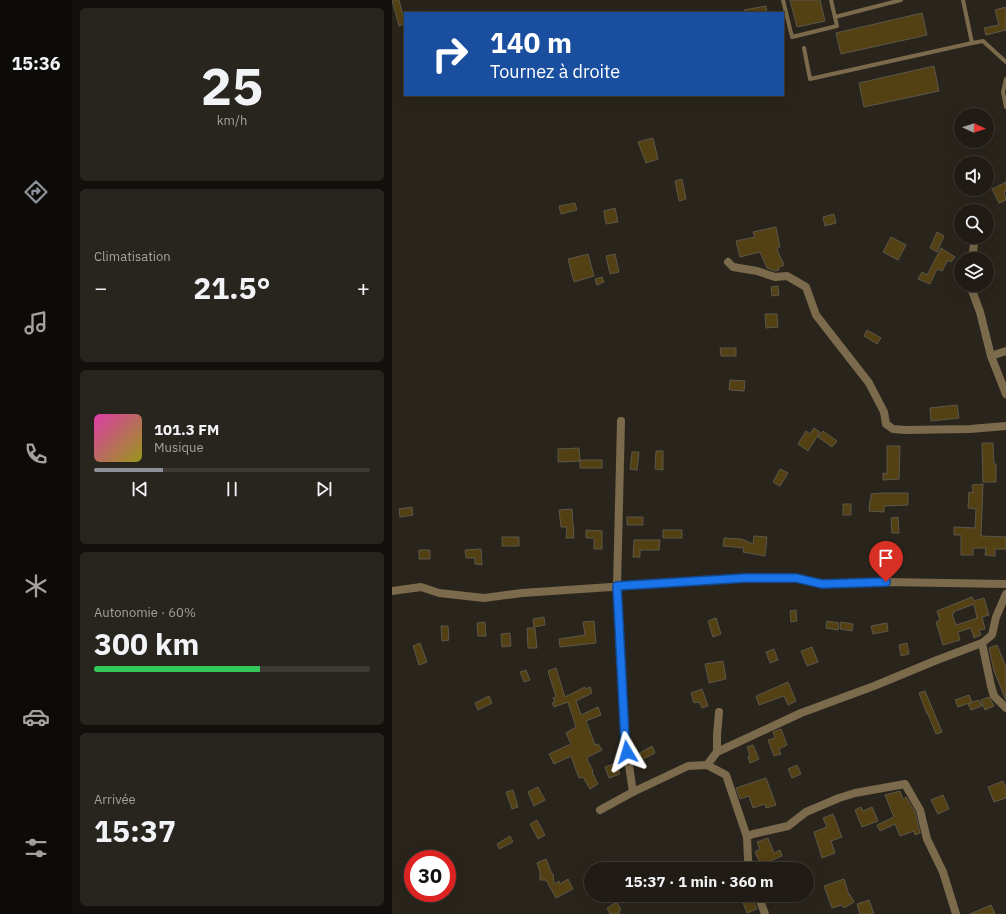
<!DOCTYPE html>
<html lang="fr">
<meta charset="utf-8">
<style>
:root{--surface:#201c15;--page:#28251e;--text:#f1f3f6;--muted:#a2a1a0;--line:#3d3a34;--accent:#8c9099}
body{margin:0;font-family:"IBM Plex Sans",sans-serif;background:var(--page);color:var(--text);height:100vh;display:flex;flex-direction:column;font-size:15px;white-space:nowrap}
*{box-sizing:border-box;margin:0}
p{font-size:13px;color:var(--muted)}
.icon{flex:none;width:22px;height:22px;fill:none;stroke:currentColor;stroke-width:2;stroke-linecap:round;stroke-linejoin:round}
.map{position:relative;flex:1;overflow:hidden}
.panel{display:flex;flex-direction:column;gap:8px;padding:8px;background:#120f0c;width:320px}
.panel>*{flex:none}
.guide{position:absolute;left:12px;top:12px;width:380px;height:84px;border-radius:0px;box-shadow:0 4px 16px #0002,0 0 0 1px var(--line);background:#1a4fa0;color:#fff;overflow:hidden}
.needle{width:26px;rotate:93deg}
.buttons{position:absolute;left:562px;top:108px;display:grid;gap:8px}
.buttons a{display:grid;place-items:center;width:40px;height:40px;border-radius:50%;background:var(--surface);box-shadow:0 4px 16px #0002,0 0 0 1px var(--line);font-size:20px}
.speed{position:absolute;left:12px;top:850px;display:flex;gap:8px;font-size:20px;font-weight:700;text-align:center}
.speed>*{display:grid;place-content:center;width:52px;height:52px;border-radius:50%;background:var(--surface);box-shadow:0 4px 16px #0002,0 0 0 1px var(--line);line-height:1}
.speed .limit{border:6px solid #d22;background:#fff;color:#111}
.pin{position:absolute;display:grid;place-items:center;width:34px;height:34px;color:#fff;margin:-41px -17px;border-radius:50% 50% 50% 0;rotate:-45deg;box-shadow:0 0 4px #0007}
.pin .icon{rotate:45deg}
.me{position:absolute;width:44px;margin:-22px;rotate:353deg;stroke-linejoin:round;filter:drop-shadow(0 0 3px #0008)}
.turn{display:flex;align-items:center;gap:14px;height:84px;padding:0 20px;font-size:18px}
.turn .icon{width:52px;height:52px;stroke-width:2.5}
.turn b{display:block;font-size:28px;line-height:34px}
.big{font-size:30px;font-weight:800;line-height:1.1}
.panel .card{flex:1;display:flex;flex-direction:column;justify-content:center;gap:6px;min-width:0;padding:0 14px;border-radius:6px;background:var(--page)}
.panel .dial{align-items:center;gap:0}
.dial b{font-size:52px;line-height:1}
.song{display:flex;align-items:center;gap:12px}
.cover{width:48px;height:48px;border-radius:6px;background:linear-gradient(135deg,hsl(320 70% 55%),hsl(60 70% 35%))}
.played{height:4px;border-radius:2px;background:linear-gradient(90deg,var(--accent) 25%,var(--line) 25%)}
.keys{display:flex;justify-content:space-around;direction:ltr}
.heat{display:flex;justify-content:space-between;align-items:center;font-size:22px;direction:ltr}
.charge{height:6px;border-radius:3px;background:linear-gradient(90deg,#34c759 60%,var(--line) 0)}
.trip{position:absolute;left:192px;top:862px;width:230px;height:40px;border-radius:20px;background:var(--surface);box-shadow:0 4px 16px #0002,0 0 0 1px var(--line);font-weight:800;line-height:40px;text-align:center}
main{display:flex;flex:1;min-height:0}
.tab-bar{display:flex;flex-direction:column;width:72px;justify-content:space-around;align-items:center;background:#0d0b08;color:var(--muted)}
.tab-bar .icon{width:28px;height:28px}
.tab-bar .active{color:var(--accent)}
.tab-bar b{font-size:18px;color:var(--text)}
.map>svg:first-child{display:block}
</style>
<main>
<nav class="tab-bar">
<b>15:36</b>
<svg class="icon active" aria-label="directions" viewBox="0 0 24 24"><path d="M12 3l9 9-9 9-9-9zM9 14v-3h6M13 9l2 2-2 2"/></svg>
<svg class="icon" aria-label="music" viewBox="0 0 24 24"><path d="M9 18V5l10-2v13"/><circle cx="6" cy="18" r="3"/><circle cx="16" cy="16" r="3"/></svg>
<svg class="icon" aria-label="phone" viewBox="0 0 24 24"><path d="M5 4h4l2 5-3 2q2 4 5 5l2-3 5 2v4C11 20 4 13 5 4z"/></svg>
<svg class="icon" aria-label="climate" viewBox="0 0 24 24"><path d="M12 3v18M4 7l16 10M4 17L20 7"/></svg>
<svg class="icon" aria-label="car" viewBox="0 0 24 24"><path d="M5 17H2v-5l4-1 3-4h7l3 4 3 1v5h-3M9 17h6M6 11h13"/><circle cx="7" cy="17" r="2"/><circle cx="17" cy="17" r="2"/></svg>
<svg class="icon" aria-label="filters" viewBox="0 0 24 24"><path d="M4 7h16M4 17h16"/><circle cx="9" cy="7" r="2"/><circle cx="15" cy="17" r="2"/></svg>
</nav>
<section class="panel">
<div class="card dial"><b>25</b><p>km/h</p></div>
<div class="card"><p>Climatisation</p>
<div class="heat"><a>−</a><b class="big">21.5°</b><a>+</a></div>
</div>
<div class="card">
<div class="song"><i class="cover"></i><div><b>101.3 FM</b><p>Musique</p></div></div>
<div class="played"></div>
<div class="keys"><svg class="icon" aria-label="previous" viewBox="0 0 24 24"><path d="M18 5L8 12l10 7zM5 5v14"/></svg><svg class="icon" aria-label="pause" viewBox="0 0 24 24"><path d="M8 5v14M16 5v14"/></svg><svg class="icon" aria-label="next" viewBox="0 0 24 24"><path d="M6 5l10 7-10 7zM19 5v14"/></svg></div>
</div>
<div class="card"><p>Autonomie · 60%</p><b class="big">300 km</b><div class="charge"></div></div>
<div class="card"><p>Arrivée</p><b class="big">15:37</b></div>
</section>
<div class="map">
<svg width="614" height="914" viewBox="0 0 614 914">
<rect width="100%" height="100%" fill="#2a251c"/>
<path fill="#534013" stroke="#5c574b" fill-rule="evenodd" d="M0 0H7L13 24 7 26Z
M398 0H428L433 21 405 27Z
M374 6 375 13H352V10Z
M614 7V30L594 35 592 28 607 25 603 10Z
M530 13 535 35 449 54 444 33Z
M542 66 547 91 472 107 467 83Z
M261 138 266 159 254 163 246 142Z
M290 179 294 199 287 201 283 181Z
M614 182V191L612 192 614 200 607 203 600 189Z
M183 203 185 210 169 214 167 206Z
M223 208 226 222 214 224 212 211Z
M442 214 444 223 433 226 431 217Z
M384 227 388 247H385L386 252 392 265 386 268 387 270 383 271 375 268 368 252 348 257 344 241 363 237 361 232Z
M545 232 552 236 545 252 538 248Z
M499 237 514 245 506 260 491 252Z
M549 248 563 257 559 262 556 260 550 271 545 269 538 284 526 279 530 272 535 275Z
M196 254 202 276 182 282 176 259Z
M223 254 227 272 218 274 214 256Z
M210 277 212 282 205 285 203 279Z
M386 286 387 295 380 296 379 287Z
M373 314H385L386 327 374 328Z
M475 330 489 338 485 344 472 336Z
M328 348H344V356H329Z
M338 380 353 381 352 391 337 390Z
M565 405 567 418 539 421 538 408Z
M422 428 428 432 416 451 406 444 414 431 418 434Z
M431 431 445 441 440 447 426 437Z
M590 443H601L602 464H604V482H591Z
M495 446H508L507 479 491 480V473L495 474Z
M187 448 188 461 166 462V449Z
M264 451H271V470L263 469Z
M240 452H247L245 470 238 469Z
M188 460H210V468H188Z
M388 469 396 473 388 486 381 482Z
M591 484 589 536 614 537V549H603V556L593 555 594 548H581V555H569V535H562V527L583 528 584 509 576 508 577 492 581 493 580 485Z
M490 493H516V505L492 506V512L477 511 478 500H479V494Z
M451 504H459V515H451Z
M20 507 21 515 8 517 7 509Z
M180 509 182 538H174L175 527H169L167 510Z
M235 517H251V525H235Z
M506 517 507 533H500L499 518Z
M194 530 210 531V549H202V538H194Z
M271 530H290V538H271Z
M362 536 375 537 373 556 351 552 352 548 331 546 332 538 349 539 361 544Z
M110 537H127V546H110Z
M242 540H268L267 550H248V557H241Z
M89 549 90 565 83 564V558H74L73 550Z
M27 550H38V559H27Z
M580 597 582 601 592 598 597 615 590 617 593 629 587 630 589 635 582 638 579 628 566 632 568 640 551 645 544 622 548 620 545 611ZM582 604 585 618H586L564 625 560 614 562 613 561 612Z
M404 610 405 621 399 622 398 611Z
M152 617 153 625 142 627 141 619Z
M324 618 329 634 321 637 316 621Z
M202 621 204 643 168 647 167 639 193 635 191 622Z
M435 621 447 623 446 630 434 628Z
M93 622 94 636H86L85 623Z
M449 622 461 624 460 631 448 629Z
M495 623 496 631 481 634 479 626Z
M49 626H56L57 640 50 641Z
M135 628H143L145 648H136Z
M118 633 119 646 110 647 109 634Z
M28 643 35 662 27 665 21 646Z
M515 643 517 654 509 656 507 645Z
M605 645 614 667V700L602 671 597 648Z
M420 647 426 662 415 666 409 651Z
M382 649 386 660 378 663 374 652Z
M331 661 334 679 317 683 313 664Z
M164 668 173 697 193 687 194 689 198 687 200 693 184 701 189 715 206 707 209 715 194 721 203 745 206 744 210 750 196 757V758L195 759 201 771 200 772 206 784 198 789 191 777 187 778 179 756 162 764 157 754 179 744 174 733 184 727 176 702 162 707 160 703 163 702 161 698 164 697 156 671Z
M134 670 138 680 132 682 128 672Z
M396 682 404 701 396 705 392 696 367 705 364 696Z
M310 689 316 706 310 708 307 702 302 703 299 693Z
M533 691 550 732 544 734 536 714H535L527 693Z
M577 695 580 702 566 707 563 700Z
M97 696 100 703 86 710 83 703Z
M597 697 602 706 593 710 589 700Z
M587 700 590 706 579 710 576 704Z
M389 729 395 745 387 749 389 754 382 756 376 740 383 738 381 732Z
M361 745 367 759 358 763 356 757 358 756 355 747Z
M260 746 263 753 249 760 246 754Z
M224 763 228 774 217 778 213 767Z
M405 765 409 774 400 778 396 769Z
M374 778 384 805 374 808 373 804 361 808 357 796 348 799 344 788Z
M611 781 614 788V798L602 802 596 787Z
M146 787 153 800 142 806 136 792Z
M121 790 126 807 120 809 114 792Z
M508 791 511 799 514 797 523 812 528 833 523 835 522 831 508 836 503 824 488 831 485 825 502 817 493 795Z
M551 795 557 809 546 814 539 800Z
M469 807 471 811 480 807 486 821 470 827 463 810Z
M441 814 450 837 439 841 443 853 430 858 422 832 435 827 431 818Z
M145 820 153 835 146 839 138 824Z
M118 836 121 842 107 849 105 844Z
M376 838 382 853 388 850 390 856 369 865 363 852 368 849 365 842Z
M154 859 160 874H161L162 884 167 881 168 884 176 879 181 889 164 898 154 880H148V872L145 863Z
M452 879 457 895H458L462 902 452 908 450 905 440 908 432 886Z
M348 895H359L365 909 355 913Z
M477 900 482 914H468L465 904Z
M225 902 229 910 226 912 228 914H218L215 908Z
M599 905 603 914H578Z"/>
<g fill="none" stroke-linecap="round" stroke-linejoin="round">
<path stroke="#7b6a4b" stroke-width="4" d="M391 0 400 37 445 26 439 0
M443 17 509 0
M580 43 591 41 614 62
M412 48 418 79 580 43 571 0
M614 79 611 92 614 107"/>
<path stroke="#7b6a4b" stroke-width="8" d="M580 259 583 237
M336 262 341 267 365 271 383 277 395 276 414 287 424 315 477 383 492 412 494 424 501 429 513 430 578 429 614 426
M578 285 588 312 599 356 614 394
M599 356 614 351
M229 421 225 586 233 739 241 792
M0 591 29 587 47 593 92 598 130 593 353 578H404L430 584 494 582 614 584
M614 594 604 617 600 635 590 643 599 686 602 696 614 708
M327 712 325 735V752L315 765 334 775 355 837 356 860 359 869
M325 752 409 713 482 686 545 660 590 643
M208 810 241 792 296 766 315 765
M355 837 361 834 396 826 414 812 447 798 463 793 513 784 528 810 535 839 551 872 564 914
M366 895 373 914"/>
</g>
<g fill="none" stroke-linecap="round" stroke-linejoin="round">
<g stroke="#114b97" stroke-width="10">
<path id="route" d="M235 752 233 739 225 586 353 578H404L430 584 494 582"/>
</g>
<use href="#route" stroke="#1a73e8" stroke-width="7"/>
</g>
</svg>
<div class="buttons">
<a><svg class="needle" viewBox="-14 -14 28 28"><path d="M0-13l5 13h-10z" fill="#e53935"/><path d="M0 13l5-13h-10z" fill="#a2a1a0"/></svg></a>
<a><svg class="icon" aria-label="sound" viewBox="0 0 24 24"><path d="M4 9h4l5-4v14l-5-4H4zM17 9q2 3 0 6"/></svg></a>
<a><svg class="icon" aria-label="search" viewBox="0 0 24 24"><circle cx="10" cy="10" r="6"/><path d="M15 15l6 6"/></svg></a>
<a><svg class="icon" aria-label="layers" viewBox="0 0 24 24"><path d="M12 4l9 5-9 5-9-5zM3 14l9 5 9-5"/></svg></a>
</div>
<div class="speed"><div class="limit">30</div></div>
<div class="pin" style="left:494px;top:582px;background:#d93025"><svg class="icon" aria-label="arrive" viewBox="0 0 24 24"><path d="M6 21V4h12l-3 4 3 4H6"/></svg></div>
<svg class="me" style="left:235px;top:752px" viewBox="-20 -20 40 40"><path d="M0-17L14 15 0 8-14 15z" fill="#1a73e8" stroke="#fff" stroke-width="4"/></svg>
<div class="trip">15:37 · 1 min · 360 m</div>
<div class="guide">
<div class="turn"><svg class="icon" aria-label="right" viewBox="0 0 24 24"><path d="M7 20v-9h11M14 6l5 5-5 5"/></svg><div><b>140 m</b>Tournez à droite</div></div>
</div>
</div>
</main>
